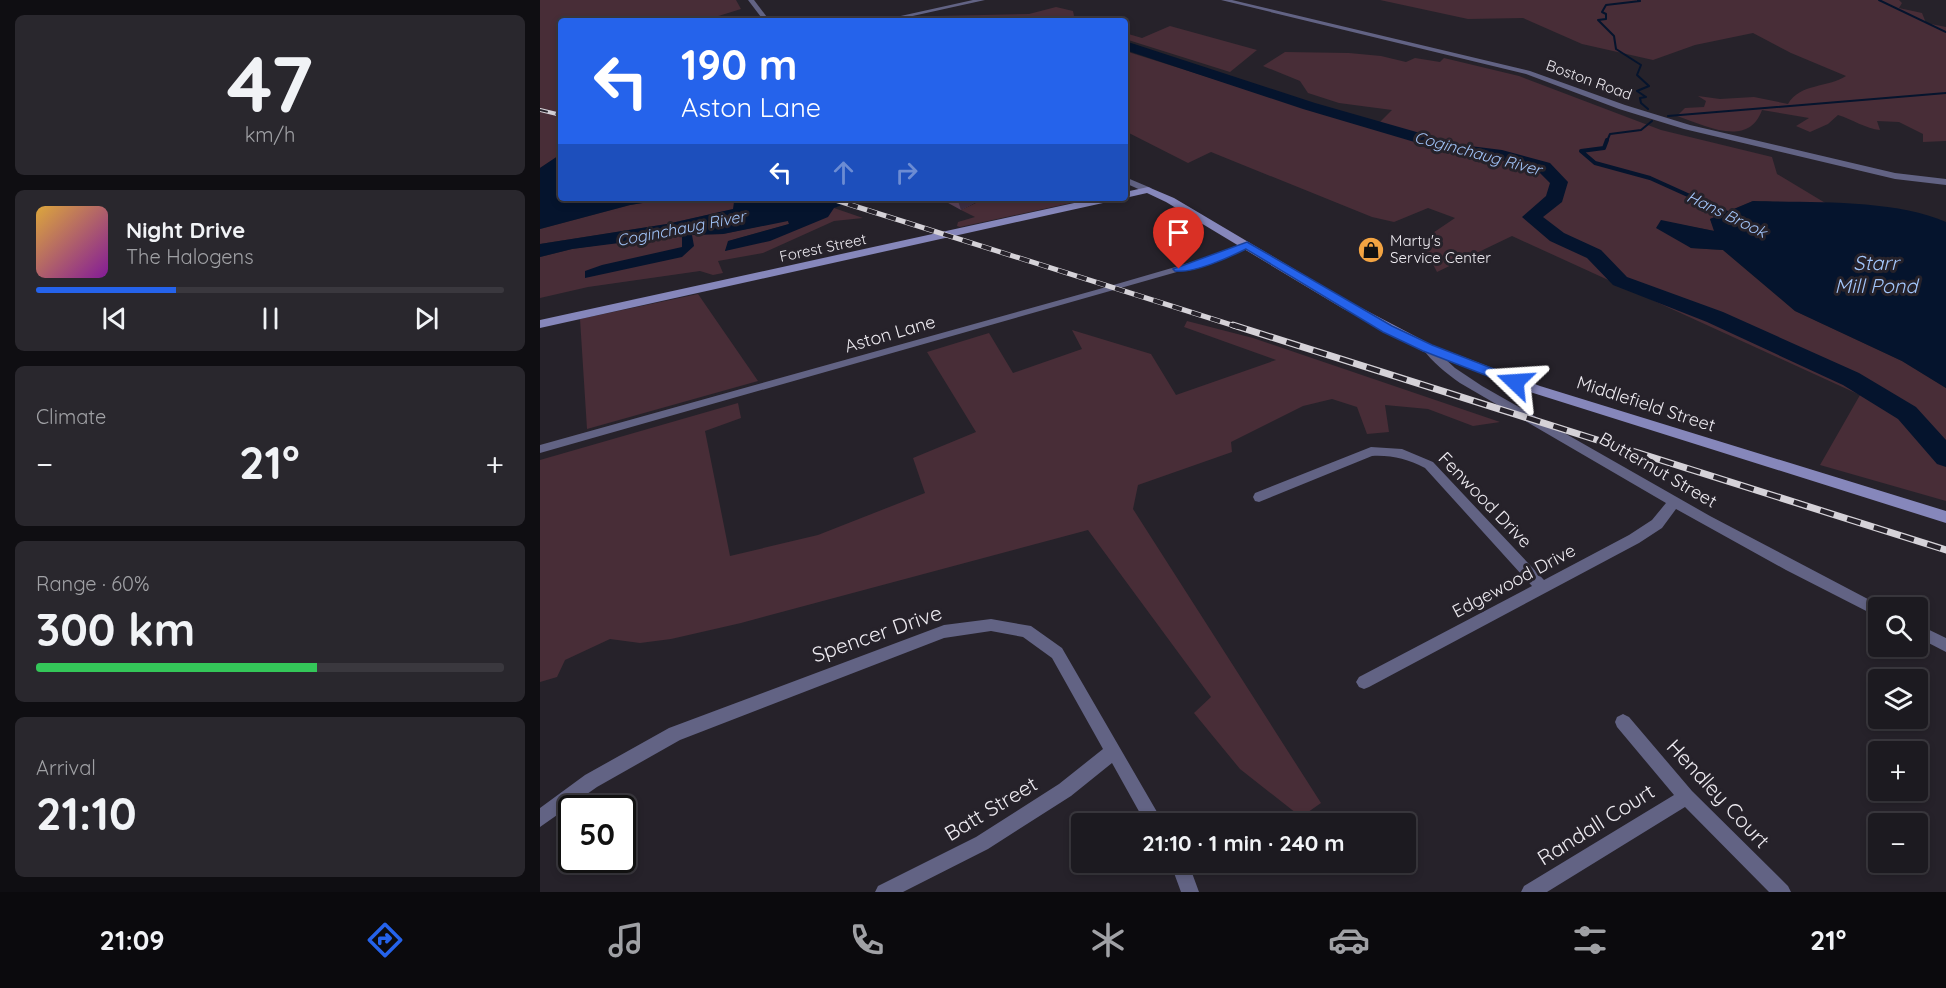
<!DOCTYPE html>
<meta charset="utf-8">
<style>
:root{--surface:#1c1a20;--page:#29272d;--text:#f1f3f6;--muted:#a0a1a5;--line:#3a383e;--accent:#2563eb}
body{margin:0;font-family:Quicksand,sans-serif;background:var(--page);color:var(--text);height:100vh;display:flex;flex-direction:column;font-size:22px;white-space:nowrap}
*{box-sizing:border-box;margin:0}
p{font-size:20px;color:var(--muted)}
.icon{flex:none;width:33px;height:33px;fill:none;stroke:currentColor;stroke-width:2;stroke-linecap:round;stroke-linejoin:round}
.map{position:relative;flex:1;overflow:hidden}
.panel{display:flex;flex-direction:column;gap:15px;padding:15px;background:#0f0e12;width:540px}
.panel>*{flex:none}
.guide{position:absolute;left:18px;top:18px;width:570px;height:183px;border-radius:6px;box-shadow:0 3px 9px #0003,0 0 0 2px var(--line);background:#2563eb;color:#fff;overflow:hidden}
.tools{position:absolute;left:1328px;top:597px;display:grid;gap:12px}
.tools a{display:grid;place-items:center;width:60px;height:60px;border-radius:6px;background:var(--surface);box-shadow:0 3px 9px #0003,0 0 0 2px var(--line);font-size:30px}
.speed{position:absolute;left:18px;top:795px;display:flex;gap:12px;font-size:30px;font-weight:700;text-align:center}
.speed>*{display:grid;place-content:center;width:78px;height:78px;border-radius:50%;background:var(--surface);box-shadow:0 3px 9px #0003,0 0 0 2px var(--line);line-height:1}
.speed .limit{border:3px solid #111;border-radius:9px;background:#fff;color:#111}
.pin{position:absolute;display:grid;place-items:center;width:51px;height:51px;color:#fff;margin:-62px -26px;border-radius:50% 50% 50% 0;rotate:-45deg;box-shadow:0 0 6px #0007}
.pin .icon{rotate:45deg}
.me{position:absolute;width:66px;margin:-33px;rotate:290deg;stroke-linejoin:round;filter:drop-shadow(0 0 4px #0008)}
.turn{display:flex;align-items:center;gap:21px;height:126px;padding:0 24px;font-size:27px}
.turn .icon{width:78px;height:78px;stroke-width:2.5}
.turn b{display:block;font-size:42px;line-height:51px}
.lanes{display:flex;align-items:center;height:57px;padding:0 24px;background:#0003;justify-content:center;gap:30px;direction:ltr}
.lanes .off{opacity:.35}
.big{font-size:45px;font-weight:700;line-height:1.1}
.panel .card{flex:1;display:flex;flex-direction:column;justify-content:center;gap:9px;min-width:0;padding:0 21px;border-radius:9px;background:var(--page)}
.panel .dial{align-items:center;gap:0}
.dial b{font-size:78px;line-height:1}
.song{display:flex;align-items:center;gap:18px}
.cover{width:72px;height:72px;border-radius:9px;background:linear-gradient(135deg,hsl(40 70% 55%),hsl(290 70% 35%))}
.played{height:6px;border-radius:3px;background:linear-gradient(90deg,var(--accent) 30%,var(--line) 30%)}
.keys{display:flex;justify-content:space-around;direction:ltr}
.heat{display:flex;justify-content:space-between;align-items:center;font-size:33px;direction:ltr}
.charge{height:9px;border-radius:4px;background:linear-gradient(90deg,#34c759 60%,var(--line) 0)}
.trip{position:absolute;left:531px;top:813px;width:345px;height:60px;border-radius:6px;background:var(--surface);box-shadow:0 3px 9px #0003,0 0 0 2px var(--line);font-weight:700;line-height:60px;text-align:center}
.menu{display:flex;height:96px;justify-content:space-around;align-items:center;background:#0b0a0d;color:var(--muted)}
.menu .icon{width:42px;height:42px}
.menu .selected{color:var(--accent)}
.menu b{font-size:27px;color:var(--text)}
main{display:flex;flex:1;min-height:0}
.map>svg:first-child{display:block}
</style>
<main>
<section class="panel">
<div class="card dial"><b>47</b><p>km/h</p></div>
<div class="card">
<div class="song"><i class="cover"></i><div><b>Night Drive</b><p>The Halogens</p></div></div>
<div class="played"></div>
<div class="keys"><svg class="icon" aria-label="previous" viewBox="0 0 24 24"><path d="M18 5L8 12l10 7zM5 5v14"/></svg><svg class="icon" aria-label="pause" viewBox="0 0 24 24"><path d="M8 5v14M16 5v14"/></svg><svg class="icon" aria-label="next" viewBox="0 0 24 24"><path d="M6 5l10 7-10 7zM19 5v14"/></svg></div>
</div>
<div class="card"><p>Climate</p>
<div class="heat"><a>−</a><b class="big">21°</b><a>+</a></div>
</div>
<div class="card"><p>Range · 60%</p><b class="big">300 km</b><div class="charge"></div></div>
<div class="card"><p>Arrival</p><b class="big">21:10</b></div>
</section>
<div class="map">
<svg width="1406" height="892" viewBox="0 0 1406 892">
<rect width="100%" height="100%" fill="#26222a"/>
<path fill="#482d37" d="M0 0H196L201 9 172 18 173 21H21V154L0 168Z
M840 0H1359L1362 3 1359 8 1382 13 1386 23 1406 27V141L1383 142V134L1359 122 1337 121 1340 130C1326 129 1312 119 1298 115L1288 124 1270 132 1256 126 1269 118 1222 110C1208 149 1165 125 1137 116L1145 108 1164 107 1166 101 1158 96 1180 99 1214 97 1248 104C1260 83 1288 88 1306 76L1251 53 1213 33 1155 45 1113 60 1042 44 983 18 928 19Z
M516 7 533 11 534 16 574 21H399L396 16 489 14Z
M630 26 717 50 690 72 585 39V33L602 38Z
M585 51 833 129 852 110 799 103 768 93 760 81 723 66 745 52 809 53 841 56 866 62 875 58 900 62 904 58 979 76 1121 130 1232 157 1237 174 1287 204 1213 201 1170 219 1175 231 1121 221 1151 248 1183 250 1255 311 1362 361 1406 388V501L1280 465 1320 395 972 236 897 272 881 241 915 218 888 208 854 222 832 217 671 152 648 163 585 131Z
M133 198 136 202 169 199 194 201V209L127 224 0 244V229L90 205Z
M432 198H554L420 227 417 226 418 222 435 217 421 210 438 202Z
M294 208 323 218 294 221 223 253 178 261 183 273 173 275 160 271 48 287 0 298V257L32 249 80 242 142 235 183 234 248 220 249 224 189 241 185 251Z
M158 294 218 381 47 429 40 319Z
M647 321 713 338 960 422 933 426 888 409 845 405 849 432 827 434 817 407 792 399 763 406 691 442 692 452 598 485 593 509 781 803 761 817 700 769 654 713 671 697 548 530 201 623 131 639 100 643 70 639 25 660 17 677 0 682V460L198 403 201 418 165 431 190 556 278 535 385 493 373 458 436 432 387 352 449 333 473 373 542 349 532 330 611 354 636 395 736 360 644 327Z"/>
<path fill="#05142d" d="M21 154V198H320L294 208 288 217 230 241 185 251 188 241 249 224 248 221 183 234 152 235 154 246 142 257 45 278V271L62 265 142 247V235L32 249 0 257V244L127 224 193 209 194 202 169 199 136 203 133 198 90 205 0 229V168Z
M1213 201C1271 203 1354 199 1406 222V388L1362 361 1255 311 1183 250 1151 248 1116 228 1121 220 1174 231 1170 219Z"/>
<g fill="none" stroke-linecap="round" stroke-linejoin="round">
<path stroke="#05142d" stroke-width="2" d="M1098 0 1100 1 1066 5 1062 12 1066 14V19L1058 20 1074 36 1076 49 1101 65 1097 75 1109 86 1097 91 1106 97 1100 98 1101 103 1108 109
M1339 0 1406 32
M1128 116 1406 93
M1067 141 1070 134 1101 130 1112 121"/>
<path stroke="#05142d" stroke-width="4" d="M1067 140 1064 148 1041 151 1055 163 1110 178 1192 215"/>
<path fill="#05142d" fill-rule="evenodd" d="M585 41 775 103 922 145 962 150 1010 163 1028 182 1022 202 1003 217 1024 233 1061 250 1087 277 1183 312 1319 373 1376 407 1406 440V467L1397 464 1358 419 1303 385 1167 322 1073 285 1047 258 1010 241 982 217 1006 196 1010 183 998 171 961 160 915 154 763 109 585 50Z"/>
<path fill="#626384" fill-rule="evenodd" d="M208 0H214L230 21H224Z
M433 0H445L350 21H338Z
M681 0H692L990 71 1085 105 1150 125 1355 173 1406 179V185L1355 179 1144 129 1079 109 986 74Z
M585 177 611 188 612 190 605 192 585 183Z
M707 242 710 243V247L686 258 0 453V445L570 286 680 254Z
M887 344 891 346 915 368 942 386 1170 516 1343 607 1338 608V617L1246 570 1136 509 1122 528 1099 543 829 687 824 689 819 687 816 682 819 677 992 586 885 468C867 459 852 455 832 456L719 502 715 501 713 497 715 493 831 447 862 449 893 462 1004 580 1089 535 1112 520 1126 503 920 383C906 373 892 362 882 348Z
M451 619 491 626 522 648 624 824H606L572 763 531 796 448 849 363 892H335L338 886 436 837 519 784 563 749 512 658 483 637 451 631 404 638 140 740 57 787 0 827V808L45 775 129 728 404 625Z
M1377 624 1406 638V652L1377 637Z
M1083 714 1089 717 1152 791 1248 886 1251 892H1229L1145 807 1007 892H981L984 886 1134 795 1077 727 1075 722 1077 717Z
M630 862H648L659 892H641Z"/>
<path fill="#8687bb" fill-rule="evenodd" d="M608 187 634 198 810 302 892 345 1000 386 1406 511V523L990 392 882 351 802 308 626 202 607 193 585 198H584L585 192Z
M557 198H577L572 201 0 328V320Z"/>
<g stroke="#d5d2d8" stroke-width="4">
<path id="rail-far2" d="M0 110 21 115"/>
</g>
<g stroke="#d5d2d8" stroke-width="5">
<path id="rail-far1" d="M289 198 698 327"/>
</g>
<g stroke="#d5d2d8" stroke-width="7">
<path id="rail" d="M693 325 1406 550"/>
</g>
<use href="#rail-far2" stroke="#26222a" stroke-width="2" stroke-dasharray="8" stroke-linecap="butt"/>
<use href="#rail-far1" stroke="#26222a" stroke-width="4" stroke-dasharray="10" stroke-linecap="butt"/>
<use href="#rail" stroke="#26222a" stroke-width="4.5" stroke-dasharray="14" stroke-linecap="butt"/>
</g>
<path fill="#5b4258" d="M399 198H438V201L421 210Z"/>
<path fill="#3f2d3f" d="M417 198H438V201L421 210Z"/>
<path fill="#2563eb" stroke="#184099" stroke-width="1.5" d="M707 242 852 326 892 345 980 379 982 382 980 385H971L883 351 843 332 706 249C690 257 653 274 635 271L633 269Z"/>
<defs>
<g id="shop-disc" transform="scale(1.35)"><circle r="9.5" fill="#f3a442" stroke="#26222a"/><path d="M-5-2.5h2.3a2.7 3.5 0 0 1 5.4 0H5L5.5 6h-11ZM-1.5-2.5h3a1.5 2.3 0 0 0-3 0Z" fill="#111"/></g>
</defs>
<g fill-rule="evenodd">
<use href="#shop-disc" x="831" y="250"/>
</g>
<g text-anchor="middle" stroke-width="6" stroke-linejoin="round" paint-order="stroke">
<g font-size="15" fill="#edeaf0" stroke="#26222a">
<text transform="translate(1049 80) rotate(20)" y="5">Boston Road</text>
<text transform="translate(283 248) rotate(-12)" y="5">Forest Street</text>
</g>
<g font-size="15" fill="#edeaf0" stroke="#26222a" text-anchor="start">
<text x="850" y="246">Marty's<tspan x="850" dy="17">Service Center</tspan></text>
</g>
<g font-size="16" font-style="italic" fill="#a2c5fa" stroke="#26222a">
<text transform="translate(938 153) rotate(15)" y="6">Coginchaug River</text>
<text transform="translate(1187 214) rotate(26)" y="6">Hans Brook</text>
<text transform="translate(141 228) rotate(-11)" y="6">Coginchaug River</text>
</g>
<g font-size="18" fill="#edeaf0" stroke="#26222a">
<text transform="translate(350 334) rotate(-16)" y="6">Aston Lane</text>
<text transform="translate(1106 404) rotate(18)" y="6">Middlefield Street</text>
<text transform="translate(1118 470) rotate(30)" y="6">Butternut Street</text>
<text transform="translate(945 500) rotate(46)" y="6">Fenwood Drive</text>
<text transform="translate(974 581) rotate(-28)" y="6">Edgewood Drive</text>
</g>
<g font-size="20" font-style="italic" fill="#a2c5fa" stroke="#26222a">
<text x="1336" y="270">Starr<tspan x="1336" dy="23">Mill Pond</tspan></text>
</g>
<g font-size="21" fill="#edeaf0" stroke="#26222a">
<text transform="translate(337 634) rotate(-19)" y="7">Spencer Drive</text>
<text transform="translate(1178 794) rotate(47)" y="7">Hendley Court</text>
<text transform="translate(451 809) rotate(-31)" y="7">Batt Street</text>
<text transform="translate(1056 825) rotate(-32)" y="7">Randall Court</text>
</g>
</g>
</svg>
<div class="tools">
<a><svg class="icon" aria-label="search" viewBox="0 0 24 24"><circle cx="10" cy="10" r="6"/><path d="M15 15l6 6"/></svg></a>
<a><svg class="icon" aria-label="layers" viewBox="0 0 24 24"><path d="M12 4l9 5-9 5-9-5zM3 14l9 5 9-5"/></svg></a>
<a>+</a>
<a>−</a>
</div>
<div class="speed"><div class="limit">50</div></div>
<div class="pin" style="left:639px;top:269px;background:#d93025"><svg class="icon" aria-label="arrive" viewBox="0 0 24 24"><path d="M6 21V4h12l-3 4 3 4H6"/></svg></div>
<svg class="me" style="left:975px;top:382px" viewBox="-20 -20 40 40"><path d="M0-17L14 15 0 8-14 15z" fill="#2563eb" stroke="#fff" stroke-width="4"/></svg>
<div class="trip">21:10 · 1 min · 240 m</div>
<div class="guide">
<div class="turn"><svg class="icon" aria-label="left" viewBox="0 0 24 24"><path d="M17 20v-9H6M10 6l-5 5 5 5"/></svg><div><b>190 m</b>Aston Lane</div></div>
<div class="lanes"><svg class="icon" aria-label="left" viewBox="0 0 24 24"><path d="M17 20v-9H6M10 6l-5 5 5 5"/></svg><svg class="icon off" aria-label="ahead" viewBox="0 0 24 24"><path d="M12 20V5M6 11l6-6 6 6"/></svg><svg class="icon off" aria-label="right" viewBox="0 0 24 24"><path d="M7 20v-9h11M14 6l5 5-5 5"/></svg></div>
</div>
</div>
</main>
<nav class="menu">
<b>21:09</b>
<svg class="icon selected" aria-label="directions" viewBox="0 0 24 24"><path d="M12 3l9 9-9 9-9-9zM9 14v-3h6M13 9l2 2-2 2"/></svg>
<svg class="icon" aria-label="music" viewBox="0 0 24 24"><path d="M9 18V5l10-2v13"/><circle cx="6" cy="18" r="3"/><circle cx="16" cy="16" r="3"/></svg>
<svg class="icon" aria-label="phone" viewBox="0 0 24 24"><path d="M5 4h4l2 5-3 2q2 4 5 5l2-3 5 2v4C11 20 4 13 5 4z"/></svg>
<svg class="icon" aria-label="climate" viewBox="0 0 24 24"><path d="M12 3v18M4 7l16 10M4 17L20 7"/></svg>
<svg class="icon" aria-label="car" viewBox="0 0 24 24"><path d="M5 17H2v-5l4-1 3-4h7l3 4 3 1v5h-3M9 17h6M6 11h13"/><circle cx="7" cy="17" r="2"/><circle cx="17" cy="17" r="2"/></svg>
<svg class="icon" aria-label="filters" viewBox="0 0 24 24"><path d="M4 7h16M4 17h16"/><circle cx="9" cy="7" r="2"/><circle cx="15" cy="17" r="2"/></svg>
<b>21°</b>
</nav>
